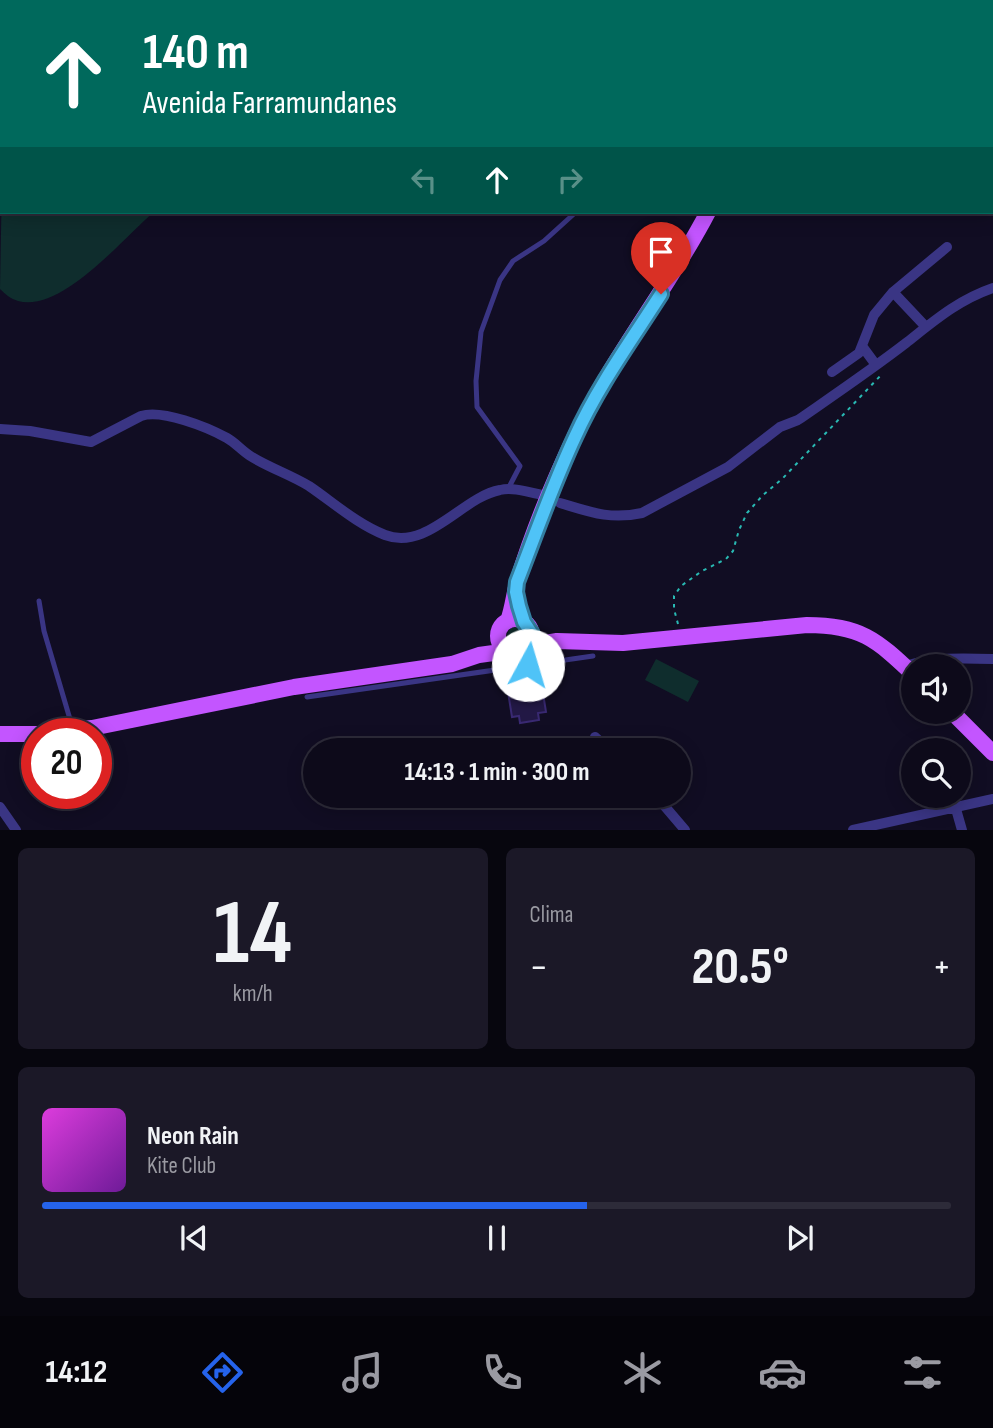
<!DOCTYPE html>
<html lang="pt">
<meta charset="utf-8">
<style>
:root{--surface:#0d0a1a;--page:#1b1827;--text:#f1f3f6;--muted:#9a9aa2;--line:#2d2b39;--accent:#2563eb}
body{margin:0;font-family:"Sofia Sans Condensed",sans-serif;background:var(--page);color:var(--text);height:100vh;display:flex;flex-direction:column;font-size:26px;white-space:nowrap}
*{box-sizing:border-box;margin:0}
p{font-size:23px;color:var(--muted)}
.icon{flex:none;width:38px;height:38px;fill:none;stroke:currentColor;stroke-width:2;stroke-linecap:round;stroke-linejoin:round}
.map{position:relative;height:830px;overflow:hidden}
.sheet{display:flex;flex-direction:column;gap:18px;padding:18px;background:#07060e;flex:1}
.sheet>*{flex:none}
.guide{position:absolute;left:0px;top:0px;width:994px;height:214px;box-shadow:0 4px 18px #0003,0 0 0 2px var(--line);background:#00695c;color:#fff;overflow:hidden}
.tools{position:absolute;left:901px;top:654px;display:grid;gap:14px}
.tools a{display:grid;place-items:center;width:70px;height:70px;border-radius:50%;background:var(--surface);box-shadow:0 4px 18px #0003,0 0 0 2px var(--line);font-size:35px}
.speed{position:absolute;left:21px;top:718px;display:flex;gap:14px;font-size:35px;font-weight:700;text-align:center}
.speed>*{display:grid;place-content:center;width:91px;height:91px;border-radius:50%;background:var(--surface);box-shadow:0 4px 18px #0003,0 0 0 2px var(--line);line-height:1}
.speed .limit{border:10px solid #d22;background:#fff;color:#111}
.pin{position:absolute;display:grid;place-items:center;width:60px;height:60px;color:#fff;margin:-72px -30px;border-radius:50% 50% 50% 0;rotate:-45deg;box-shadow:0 0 7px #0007}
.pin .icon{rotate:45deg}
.me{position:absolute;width:77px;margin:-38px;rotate:6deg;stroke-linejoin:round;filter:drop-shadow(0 0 5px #0008)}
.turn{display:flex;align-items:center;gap:24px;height:147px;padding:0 28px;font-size:32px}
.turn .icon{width:91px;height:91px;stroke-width:2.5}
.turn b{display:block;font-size:49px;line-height:60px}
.lanes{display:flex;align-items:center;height:66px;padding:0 28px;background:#0003;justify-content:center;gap:35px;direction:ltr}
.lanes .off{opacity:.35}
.big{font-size:52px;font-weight:700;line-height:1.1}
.sheet .card{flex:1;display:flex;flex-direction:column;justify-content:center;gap:10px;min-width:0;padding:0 24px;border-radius:10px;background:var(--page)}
.sheet .dial{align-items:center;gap:0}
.dial b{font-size:91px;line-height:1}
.song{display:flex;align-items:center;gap:21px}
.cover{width:84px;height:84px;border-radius:10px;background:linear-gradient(135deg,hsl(300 70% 55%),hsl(280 70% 35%))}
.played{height:7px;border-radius:4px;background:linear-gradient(90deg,var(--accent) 60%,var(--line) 60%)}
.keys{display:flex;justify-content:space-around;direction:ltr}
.heat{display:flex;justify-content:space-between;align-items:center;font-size:38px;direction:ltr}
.sheet .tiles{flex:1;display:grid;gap:18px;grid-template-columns:1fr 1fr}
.card:last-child{grid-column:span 2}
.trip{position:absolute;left:303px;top:738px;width:388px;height:70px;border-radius:35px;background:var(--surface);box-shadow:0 4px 18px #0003,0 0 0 2px var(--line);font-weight:700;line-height:70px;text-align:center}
.menu{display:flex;height:112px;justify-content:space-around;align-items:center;background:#05040a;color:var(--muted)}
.menu .icon{width:49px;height:49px}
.menu .active{color:var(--accent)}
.menu b{font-size:32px;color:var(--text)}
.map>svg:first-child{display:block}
</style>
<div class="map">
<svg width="993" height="830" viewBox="0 0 993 830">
<rect width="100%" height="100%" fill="#110d23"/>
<path fill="#0f2d2d" d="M845 0H993V42L992 2Z
M2 177V212H154C124 237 62 313 18 301 11 299 5 294 0 289Z
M507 636a9 9 0 1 1 18 0a9 9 0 1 1-18 0Z
M656 659 699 681 688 702 645 680Z"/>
<path fill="#221845" stroke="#392972" stroke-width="2" d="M162 0H254V2H162Z
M542 687 546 712 538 713 539 720 520 723 519 716 512 717 508 692Z"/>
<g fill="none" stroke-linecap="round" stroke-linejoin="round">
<path stroke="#29b9b3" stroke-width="2" stroke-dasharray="3.5 5" stroke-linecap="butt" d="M716 0 718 2
M886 0 890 2
M920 2 925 0
M992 27 993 25
M678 624 674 609V596L681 586 702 571 726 559 733 551 739 530 747 513 763 495 783 478 883 373"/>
<path stroke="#3a3584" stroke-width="5" d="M508 489 520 466 477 407 476 381 481 332 500 280 513 261 544 241 576 212
M39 601 44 631 72 726
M307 697 593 656"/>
<path stroke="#3a3584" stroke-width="10" d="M842 0 843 2
M992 180 993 181
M893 292 926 327
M862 346 876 365
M832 372 859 353 874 315 893 292 947 247
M0 429 30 431 91 442 141 416C162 409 207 427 227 438 236 443 243 452 252 457 270 468 291 475 309 486 334 503 357 524 385 535 428 551 462 497 500 490 513 487 528 492 542 495
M560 503C590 512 610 520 642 513L728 467 780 427 798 420C834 395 871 370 906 343 934 321 958 300 993 288
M905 666C933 657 963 658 993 659
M595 737 610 751
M656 796 685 830
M0 807 16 830
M956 809 962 830
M853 830 993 799"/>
<path stroke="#c355ff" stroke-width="16" d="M759 2V0
M498 636a17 17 0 1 1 34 0a17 17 0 1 1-34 0Z
M508 621C513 607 514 593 518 579 533 531 553 482 575 436 612 357 668 289 708 212
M528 646 557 641 623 643 807 625C860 625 876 639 914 675
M952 712 993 753
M45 733 92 728 294 687 452 664 479 655 508 651
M0 734H37"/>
</g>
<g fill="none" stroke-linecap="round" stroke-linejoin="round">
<g stroke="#337fa1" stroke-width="18">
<path id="route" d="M528 665 527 648 532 640V634L524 622 519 606 516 592 517 582C536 533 553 484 575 437 598 386 631 341 661 294"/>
</g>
<use href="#route" stroke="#4fc3f7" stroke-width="12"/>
</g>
</svg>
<div class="tools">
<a><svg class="icon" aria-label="sound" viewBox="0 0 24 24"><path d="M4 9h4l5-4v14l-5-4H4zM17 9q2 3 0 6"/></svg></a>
<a><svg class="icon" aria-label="search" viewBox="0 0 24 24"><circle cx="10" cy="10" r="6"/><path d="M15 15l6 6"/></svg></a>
</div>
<div class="speed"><div class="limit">20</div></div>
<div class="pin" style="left:661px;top:294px;background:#d93025"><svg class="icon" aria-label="arrive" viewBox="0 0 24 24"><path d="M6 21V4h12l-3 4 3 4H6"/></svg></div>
<svg class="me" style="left:528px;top:665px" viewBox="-20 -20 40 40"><circle r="19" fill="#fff"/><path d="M0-13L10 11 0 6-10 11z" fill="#4fc3f7"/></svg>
<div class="trip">14:13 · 1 min · 300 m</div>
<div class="guide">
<div class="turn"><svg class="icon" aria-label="ahead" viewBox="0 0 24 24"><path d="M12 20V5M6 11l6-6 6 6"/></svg><div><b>140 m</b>Avenida Farramundanes</div></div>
<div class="lanes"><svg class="icon off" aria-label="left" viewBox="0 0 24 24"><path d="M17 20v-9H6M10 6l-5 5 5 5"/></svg><svg class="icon" aria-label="ahead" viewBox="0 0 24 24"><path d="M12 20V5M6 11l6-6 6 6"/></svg><svg class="icon off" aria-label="right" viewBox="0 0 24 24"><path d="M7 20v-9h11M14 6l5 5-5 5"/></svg></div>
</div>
</div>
<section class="sheet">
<div class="tiles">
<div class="card dial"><b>14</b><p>km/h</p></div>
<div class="card"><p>Clima</p>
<div class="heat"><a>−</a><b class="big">20.5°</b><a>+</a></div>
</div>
<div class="card">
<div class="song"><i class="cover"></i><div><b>Neon Rain</b><p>Kite Club</p></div></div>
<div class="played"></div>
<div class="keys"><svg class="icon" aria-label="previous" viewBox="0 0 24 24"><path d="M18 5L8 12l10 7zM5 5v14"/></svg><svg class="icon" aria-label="pause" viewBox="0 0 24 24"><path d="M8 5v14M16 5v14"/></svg><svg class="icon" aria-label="next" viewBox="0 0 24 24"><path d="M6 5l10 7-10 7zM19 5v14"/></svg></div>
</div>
</div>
</section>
<nav class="menu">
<b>14:12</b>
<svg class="icon active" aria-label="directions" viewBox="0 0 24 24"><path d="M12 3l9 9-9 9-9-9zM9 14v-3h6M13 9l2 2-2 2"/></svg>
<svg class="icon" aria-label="music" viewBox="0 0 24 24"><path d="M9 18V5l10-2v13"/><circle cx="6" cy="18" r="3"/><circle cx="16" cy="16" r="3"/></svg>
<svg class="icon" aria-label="phone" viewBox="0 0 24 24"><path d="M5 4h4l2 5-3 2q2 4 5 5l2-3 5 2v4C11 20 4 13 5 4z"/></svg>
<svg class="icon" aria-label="climate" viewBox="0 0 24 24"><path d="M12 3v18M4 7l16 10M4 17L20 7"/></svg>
<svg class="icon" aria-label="car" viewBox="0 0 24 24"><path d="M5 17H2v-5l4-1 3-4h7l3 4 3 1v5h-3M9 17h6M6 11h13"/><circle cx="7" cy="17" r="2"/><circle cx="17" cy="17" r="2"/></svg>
<svg class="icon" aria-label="filters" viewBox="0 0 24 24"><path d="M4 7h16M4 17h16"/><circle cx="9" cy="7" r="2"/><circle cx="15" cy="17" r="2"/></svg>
</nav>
